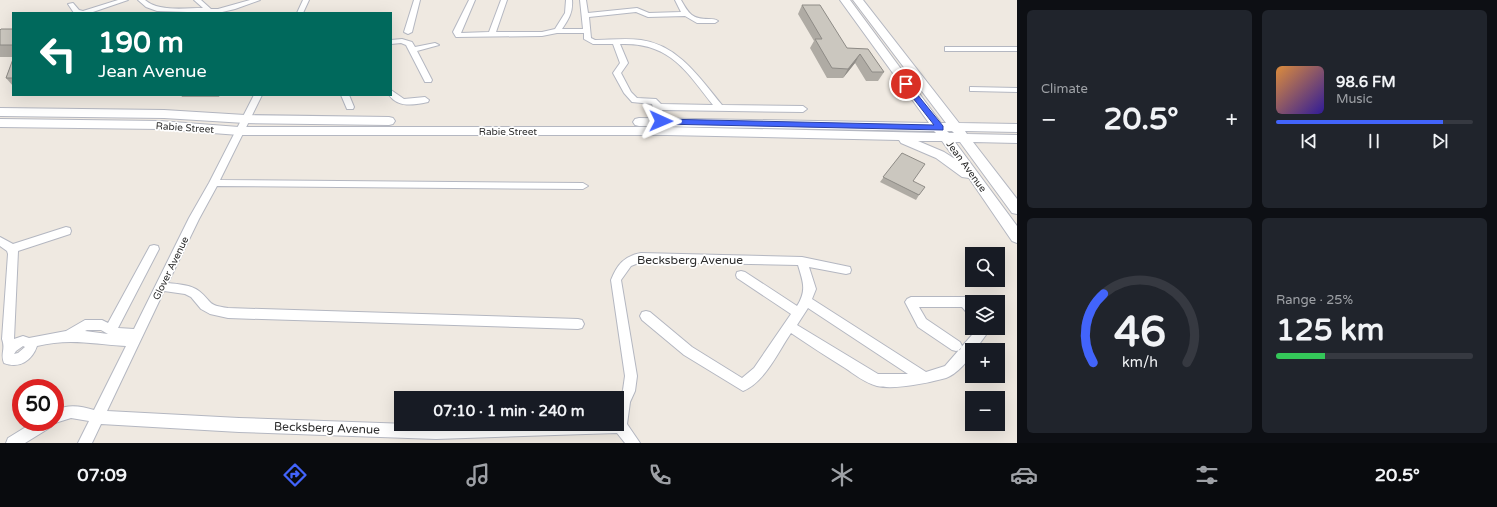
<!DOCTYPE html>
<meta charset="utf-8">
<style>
:root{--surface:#171b24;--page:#20242c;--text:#f1f3f6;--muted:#9ea1a6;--line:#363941;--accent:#4264fb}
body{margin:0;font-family:"Varela Round",sans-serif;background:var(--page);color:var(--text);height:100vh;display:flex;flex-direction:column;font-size:15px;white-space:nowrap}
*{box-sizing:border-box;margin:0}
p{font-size:13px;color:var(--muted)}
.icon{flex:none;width:22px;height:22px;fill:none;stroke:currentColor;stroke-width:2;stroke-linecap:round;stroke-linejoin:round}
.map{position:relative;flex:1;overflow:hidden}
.drawer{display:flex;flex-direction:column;gap:10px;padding:10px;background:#0d0f14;width:480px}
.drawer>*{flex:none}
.hud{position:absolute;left:12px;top:12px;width:380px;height:84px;border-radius:0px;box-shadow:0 4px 16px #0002;background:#00695c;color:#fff;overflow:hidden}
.tools{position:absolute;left:965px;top:247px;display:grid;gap:8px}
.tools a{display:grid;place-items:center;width:40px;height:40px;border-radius:0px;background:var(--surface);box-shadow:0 4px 16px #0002;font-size:20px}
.speed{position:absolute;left:12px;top:379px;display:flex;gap:8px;font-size:20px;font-weight:700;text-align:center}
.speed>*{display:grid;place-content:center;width:52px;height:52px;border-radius:50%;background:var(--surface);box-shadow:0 4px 16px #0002;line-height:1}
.speed .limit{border:6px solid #d22;background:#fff;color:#111}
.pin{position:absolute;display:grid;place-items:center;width:34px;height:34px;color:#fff;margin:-17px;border:2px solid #fff;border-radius:50%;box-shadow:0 1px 4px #0007}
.me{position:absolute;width:44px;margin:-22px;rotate:91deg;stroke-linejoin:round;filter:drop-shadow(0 0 3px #0008)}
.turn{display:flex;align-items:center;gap:14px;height:84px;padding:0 20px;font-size:18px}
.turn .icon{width:52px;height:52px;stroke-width:2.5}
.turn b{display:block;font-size:28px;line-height:34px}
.big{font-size:30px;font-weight:700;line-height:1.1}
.drawer .widget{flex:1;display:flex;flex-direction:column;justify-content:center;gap:6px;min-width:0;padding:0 14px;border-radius:6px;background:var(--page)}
.drawer .dial{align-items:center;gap:0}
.dial svg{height:104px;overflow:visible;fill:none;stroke:var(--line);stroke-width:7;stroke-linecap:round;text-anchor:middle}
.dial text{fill:var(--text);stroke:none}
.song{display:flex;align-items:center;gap:12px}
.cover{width:48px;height:48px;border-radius:6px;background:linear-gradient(135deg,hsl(30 70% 55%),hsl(250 70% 35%))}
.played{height:4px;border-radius:2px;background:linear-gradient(90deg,var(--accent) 85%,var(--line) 85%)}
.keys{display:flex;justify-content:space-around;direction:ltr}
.heat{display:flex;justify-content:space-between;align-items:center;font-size:22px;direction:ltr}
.charge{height:6px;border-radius:3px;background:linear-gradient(90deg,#34c759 25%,var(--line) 0)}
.drawer .tiles{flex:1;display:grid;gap:10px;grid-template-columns:repeat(2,1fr)}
.trip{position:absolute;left:394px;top:391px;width:230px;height:40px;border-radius:0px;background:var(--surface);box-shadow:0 4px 16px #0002;font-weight:700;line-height:40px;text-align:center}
.tab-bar{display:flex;height:64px;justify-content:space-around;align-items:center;background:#090b0e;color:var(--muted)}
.tab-bar .icon{width:28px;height:28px}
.tab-bar .selected{color:var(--accent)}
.tab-bar b{font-size:18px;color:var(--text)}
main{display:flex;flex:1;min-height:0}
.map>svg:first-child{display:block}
</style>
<main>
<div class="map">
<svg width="1017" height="443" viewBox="0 0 1017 443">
<rect width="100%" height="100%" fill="#efe9e1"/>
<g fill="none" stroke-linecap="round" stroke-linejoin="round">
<g stroke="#b4b7c1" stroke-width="2">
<path id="minor" d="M118 0H128L90 13H74L68 4 73 3 79 10 83 11Z
M138 0H145C159 12 185 8 203 8L194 0H201L211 9H218L250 0H260L235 9 218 13 157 11 146 7Z
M303 0H309L303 13H297Z
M414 0H420L412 32 408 34 404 32Z
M469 0H475L461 33 489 32 501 0H507L496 32H542L555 29 565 13 566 0H572C573 12 569 19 562 29H583L580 0H586L588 13 637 8 649 13 681 12 675 0H681C689 14 692 19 709 19 713 19 715 19 718 21L715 23H697L685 16 648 17 636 12 589 17 591 38 595 40C609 40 626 38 641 40 678 45 700 78 722 105L803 106 807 109 803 112 662 110 665 121 661 124 658 123 652 104 632 102 624 93 613 73 620 63 613 44H593L584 39V33H557L542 36 456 37 453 32ZM620 44C670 42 686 71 713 105L661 104 656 99 637 98 631 92 621 73 628 63Z
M402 39 412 42 415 47 435 43 439 45 417 51 432 80 431 82H425L424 80 406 45 401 43 391 44V40Z
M945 47H1017V51H945Z
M970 87 1017 88V92L973 91H970Z
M391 90 404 99 425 97 429 100 428 102C414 105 398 108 389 95H391Z
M254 95H262L220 180 583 183 588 186 583 189 217 186 199 219 168 283C178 284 191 285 199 291 213 302 206 305 228 308L578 319 582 320 584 324 582 328 578 329 228 318 210 314 201 309 191 297 185 294 164 291 107 411 239 418 436 425 617 424V405L623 390 625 376 611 280C617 265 624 256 641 253L802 257 850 267 851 270 850 273 846 274 809 267 816 289 812 299 926 372 945 366 978 328H991L975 350H972C972 359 955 375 946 378 928 383 895 390 877 386 865 383 854 374 845 368 827 357 809 345 791 333 778 352 765 382 743 391L684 355 642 320 640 316 642 312 646 311 650 312 692 347 742 378 754 368 791 314 737 278 736 275 737 272 741 271 745 272 797 306C807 290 803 282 798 265L641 262 631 266 621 280 637 376 635 391 630 402 627 424 640 443H625L617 433 436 439 239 432 101 424 92 443H78L89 421 71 418 55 423 52 422 51 427 25 443H6L8 438 34 422H55V410C69 404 80 406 94 410L126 346C93 344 69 338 37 346 32 361 19 369 4 363 0 353 6 350 2 339L8 254 7 251 0 246V237L13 244 66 227 70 228 71 231 70 234 18 251 14 339 23 336 29 338 66 331 85 320H102L108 323 150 246 154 245 158 246 159 249 118 328 134 329 189 218 209 183ZM808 308 908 374H878L797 325ZM87 330H101L108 334 85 331ZM23 346 25 347 18 353 14 354 16 351Z
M341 95H349L354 107 353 109H347Z
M911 297H965C974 300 972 308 972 316L968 314 962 307H919L926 319 960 342 962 346 960 350 956 351 952 350 918 327 905 302 907 299Z"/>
</g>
<g stroke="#b4b7c1" stroke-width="2">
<path id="secondary" d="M840 0H850L941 123H946L853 0H863L959 123 1017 124V132L965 131 967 134 1017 135V143L973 142 1017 199V214L1012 213 960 142H955L1017 226V243L1012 241 969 178 962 177 936 158 901 143 899 140 667 135H239L160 129 0 127V119L160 121 239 127H667L936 133 934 131 639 126 635 125 633 122 635 119 639 118 929 123ZM947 131H952L954 133H949ZM918 141H942L955 159 944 152Z
M0 108 164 110 245 115 389 117 393 118 395 121 393 124 389 125 245 123 164 118 0 116Z"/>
</g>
<use href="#minor" fill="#fff" fill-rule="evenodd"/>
<use href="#secondary" fill="#fff" fill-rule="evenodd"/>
</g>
<path fill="#afaba4" d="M802 5 847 48 868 49 884 72 878 81H866L855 63 843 78H827L810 48 814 41 798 14Z
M13 29V57H0V30Z
M13 59V86L6 78Z
M181 95H220L219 97H182Z
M902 153 913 181 919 195 916 200 880 182Z"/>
<path fill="#8e8b86" d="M860 54 855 63 843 78 848 69Z"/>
<path fill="#cbc7bf" stroke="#8e8b86" d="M802 5H820L847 48 868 49 884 72H872L860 54 848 69 832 68 815 39H822Z
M1 29H13V45H0V30Z
M13 59V78H6Z
M902 153 925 164 913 181 925 187 919 195 883 177Z"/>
<path fill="#4264fb" stroke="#2b41a3" d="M906 82 908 83 943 126V130L661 124 657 121 661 119 934 125 902 84Z"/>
<g text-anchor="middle" stroke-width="3.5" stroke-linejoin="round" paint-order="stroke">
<g font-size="10" fill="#2e2e2e" stroke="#fff">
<text transform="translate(185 127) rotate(4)" y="4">Rabie Street</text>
<text x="508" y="135">Rabie Street</text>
<text transform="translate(967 166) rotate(54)" y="4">Jean Avenue</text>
<text transform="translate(170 268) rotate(-64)" y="4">Glover Avenue</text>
</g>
<g font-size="12" fill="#2e2e2e" stroke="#fff">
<text x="690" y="264">Becksberg Avenue</text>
<text transform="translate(327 428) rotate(2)" y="4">Becksberg Avenue</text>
</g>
</g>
</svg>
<div class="tools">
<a><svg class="icon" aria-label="search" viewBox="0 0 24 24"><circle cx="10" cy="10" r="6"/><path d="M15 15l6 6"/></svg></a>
<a><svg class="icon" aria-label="layers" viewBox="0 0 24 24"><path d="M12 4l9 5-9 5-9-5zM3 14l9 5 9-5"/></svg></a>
<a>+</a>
<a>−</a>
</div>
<div class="speed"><div class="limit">50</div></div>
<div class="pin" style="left:906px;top:84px;background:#d93025"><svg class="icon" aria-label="arrive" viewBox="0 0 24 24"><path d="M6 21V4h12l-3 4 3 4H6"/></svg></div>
<svg class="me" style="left:661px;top:121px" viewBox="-20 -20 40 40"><path d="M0-17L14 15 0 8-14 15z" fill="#4264fb" stroke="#fff" stroke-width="4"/></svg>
<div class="trip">07:10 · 1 min · 240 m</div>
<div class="hud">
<div class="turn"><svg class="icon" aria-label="left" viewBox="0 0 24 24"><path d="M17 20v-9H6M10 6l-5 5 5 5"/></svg><div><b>190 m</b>Jean Avenue</div></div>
</div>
</div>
<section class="drawer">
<div class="tiles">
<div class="widget"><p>Climate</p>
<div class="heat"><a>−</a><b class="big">20.5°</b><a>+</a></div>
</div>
<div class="widget">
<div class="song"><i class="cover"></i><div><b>98.6 FM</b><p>Music</p></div></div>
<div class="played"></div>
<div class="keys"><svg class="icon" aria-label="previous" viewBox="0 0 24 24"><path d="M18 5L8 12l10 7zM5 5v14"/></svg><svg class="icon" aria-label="pause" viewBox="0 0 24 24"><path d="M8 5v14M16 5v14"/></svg><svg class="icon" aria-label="next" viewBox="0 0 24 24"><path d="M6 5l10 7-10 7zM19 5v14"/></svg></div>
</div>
<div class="widget dial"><svg viewBox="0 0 100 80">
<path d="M14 69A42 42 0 1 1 86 69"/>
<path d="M14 69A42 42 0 0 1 22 16" stroke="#4264fb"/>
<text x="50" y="56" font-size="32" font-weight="700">46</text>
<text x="50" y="72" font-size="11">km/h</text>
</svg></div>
<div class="widget"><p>Range · 25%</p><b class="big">125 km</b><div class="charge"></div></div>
</div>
</section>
</main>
<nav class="tab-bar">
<b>07:09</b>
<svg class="icon selected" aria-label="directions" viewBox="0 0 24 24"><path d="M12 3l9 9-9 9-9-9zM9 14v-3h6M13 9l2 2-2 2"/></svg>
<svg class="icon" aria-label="music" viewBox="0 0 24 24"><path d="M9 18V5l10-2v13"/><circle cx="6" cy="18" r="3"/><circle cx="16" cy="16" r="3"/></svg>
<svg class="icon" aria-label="phone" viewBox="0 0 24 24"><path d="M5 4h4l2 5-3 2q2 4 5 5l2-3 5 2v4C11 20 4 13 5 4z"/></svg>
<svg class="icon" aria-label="climate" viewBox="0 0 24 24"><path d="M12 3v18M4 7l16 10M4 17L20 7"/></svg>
<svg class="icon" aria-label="car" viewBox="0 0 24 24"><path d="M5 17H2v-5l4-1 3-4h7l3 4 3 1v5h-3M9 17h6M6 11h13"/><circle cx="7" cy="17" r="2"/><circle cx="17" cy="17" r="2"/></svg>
<svg class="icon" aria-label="filters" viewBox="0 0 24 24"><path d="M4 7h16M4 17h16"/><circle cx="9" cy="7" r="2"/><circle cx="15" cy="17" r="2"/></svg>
<b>20.5°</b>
</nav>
